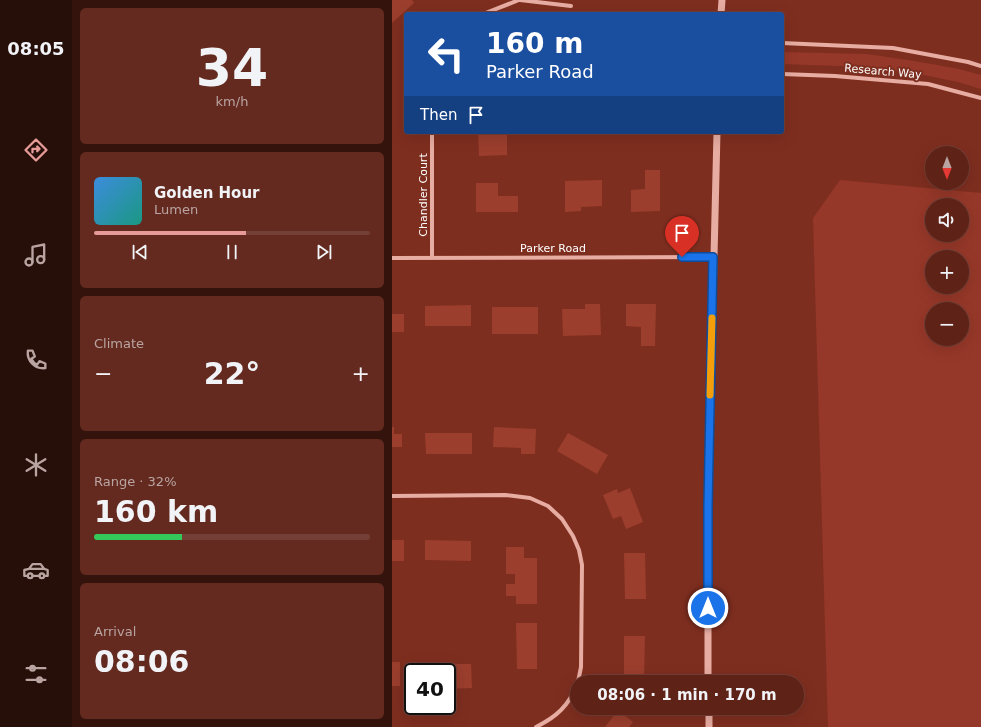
<!DOCTYPE html>
<meta charset="utf-8">
<style>
:root{--surface:#5e2217;--page:#642a20;--text:#f1f3f6;--muted:#b9a4a1;--line:#733f36;--accent:#e69b98}
body{margin:0;font-family:"DejaVu Sans",sans-serif;background:var(--page);color:var(--text);height:100vh;display:flex;flex-direction:column;font-size:15px;white-space:nowrap}
*{box-sizing:border-box;margin:0}
p{font-size:13px;color:var(--muted)}
.icon{flex:none;width:22px;height:22px;fill:none;stroke:currentColor;stroke-width:2;stroke-linecap:round;stroke-linejoin:round}
.map{position:relative;flex:1;overflow:hidden}
.panel{display:flex;flex-direction:column;gap:8px;padding:8px;background:#34130d;width:320px}
.panel>*{flex:none}
.banner{position:absolute;left:12px;top:12px;width:380px;height:122px;border-radius:4px;box-shadow:0 4px 16px #0002,0 0 0 1px var(--line);background:#1a4fa0;color:#fff;overflow:hidden}
.needle{width:26px;rotate:180deg}
.buttons{position:absolute;left:533px;top:146px;display:grid;gap:8px}
.buttons a{display:grid;place-items:center;width:44px;height:44px;border-radius:50%;background:var(--surface);box-shadow:0 4px 16px #0002,0 0 0 1px var(--line);font-size:20px}
.speed{position:absolute;left:12px;top:663px;display:flex;gap:8px;font-size:20px;font-weight:700;text-align:center}
.speed>*{display:grid;place-content:center;width:52px;height:52px;border-radius:50%;background:var(--surface);box-shadow:0 4px 16px #0002,0 0 0 1px var(--line);line-height:1}
.speed .limit{border:2px solid #111;border-radius:6px;background:#fff;color:#111}
.pin{position:absolute;display:grid;place-items:center;width:34px;height:34px;color:#fff;margin:-41px -17px;border-radius:50% 50% 50% 0;rotate:-45deg;box-shadow:0 0 4px #0007}
.pin .icon{rotate:45deg}
.me{position:absolute;width:44px;margin:-22px;rotate:0deg;stroke-linejoin:round;filter:drop-shadow(0 0 3px #0008)}
.turn{display:flex;align-items:center;gap:14px;height:84px;padding:0 16px;font-size:18px}
.turn .icon{width:52px;height:52px;stroke-width:2.5}
.turn b{display:block;font-size:28px;line-height:34px}
.then{display:flex;align-items:center;height:38px;padding:0 16px;background:#0003;gap:8px;font-size:15px}
.big{font-size:30px;font-weight:800;line-height:1.1}
.panel .tile{flex:1;display:flex;flex-direction:column;justify-content:center;gap:6px;min-width:0;padding:0 14px;border-radius:6px;background:var(--page)}
.panel .dial{align-items:center;gap:0}
.dial b{font-size:52px;line-height:1}
.song{display:flex;align-items:center;gap:12px}
.cover{width:48px;height:48px;border-radius:6px;background:linear-gradient(135deg,hsl(210 70% 55%),hsl(170 70% 35%))}
.played{height:4px;border-radius:2px;background:linear-gradient(90deg,var(--accent) 55%,var(--line) 55%)}
.keys{display:flex;justify-content:space-around;direction:ltr}
.heat{display:flex;justify-content:space-between;align-items:center;font-size:22px;direction:ltr}
.charge{height:6px;border-radius:3px;background:linear-gradient(90deg,#34c759 32%,var(--line) 0)}
.trip{position:absolute;left:178px;top:675px;width:234px;height:40px;border-radius:20px;background:var(--surface);box-shadow:0 4px 16px #0002,0 0 0 1px var(--line);font-weight:800;line-height:40px;text-align:center}
main{display:flex;flex:1;min-height:0}
.tab-bar{display:flex;flex-direction:column;width:72px;justify-content:space-around;align-items:center;background:#260e09;color:var(--muted)}
.tab-bar .icon{width:28px;height:28px}
.tab-bar .selected{color:var(--accent)}
.tab-bar b{font-size:18px;color:var(--text)}
.map>svg:first-child{display:block}
</style>
<main>
<nav class="tab-bar">
<b>08:05</b>
<svg class="icon selected" aria-label="directions" viewBox="0 0 24 24"><path d="M12 3l9 9-9 9-9-9zM9 14v-3h6M13 9l2 2-2 2"/></svg>
<svg class="icon" aria-label="music" viewBox="0 0 24 24"><path d="M9 18V5l10-2v13"/><circle cx="6" cy="18" r="3"/><circle cx="16" cy="16" r="3"/></svg>
<svg class="icon" aria-label="phone" viewBox="0 0 24 24"><path d="M5 4h4l2 5-3 2q2 4 5 5l2-3 5 2v4C11 20 4 13 5 4z"/></svg>
<svg class="icon" aria-label="climate" viewBox="0 0 24 24"><path d="M12 3v18M4 7l16 10M4 17L20 7"/></svg>
<svg class="icon" aria-label="car" viewBox="0 0 24 24"><path d="M5 17H2v-5l4-1 3-4h7l3 4 3 1v5h-3M9 17h6M6 11h13"/><circle cx="7" cy="17" r="2"/><circle cx="17" cy="17" r="2"/></svg>
<svg class="icon" aria-label="filters" viewBox="0 0 24 24"><path d="M4 7h16M4 17h16"/><circle cx="9" cy="7" r="2"/><circle cx="15" cy="17" r="2"/></svg>
</nav>
<section class="panel">
<div class="tile dial"><b>34</b><p>km/h</p></div>
<div class="tile">
<div class="song"><i class="cover"></i><div><b>Golden Hour</b><p>Lumen</p></div></div>
<div class="played"></div>
<div class="keys"><svg class="icon" aria-label="previous" viewBox="0 0 24 24"><path d="M18 5L8 12l10 7zM5 5v14"/></svg><svg class="icon" aria-label="pause" viewBox="0 0 24 24"><path d="M8 5v14M16 5v14"/></svg><svg class="icon" aria-label="next" viewBox="0 0 24 24"><path d="M6 5l10 7-10 7zM19 5v14"/></svg></div>
</div>
<div class="tile"><p>Climate</p>
<div class="heat"><a>−</a><b class="big">22°</b><a>+</a></div>
</div>
<div class="tile"><p>Range · 32%</p><b class="big">160 km</b><div class="charge"></div></div>
<div class="tile"><p>Arrival</p><b class="big">08:06</b></div>
</section>
<div class="map">
<svg width="589" height="727" viewBox="0 0 589 727">
<rect width="100%" height="100%" fill="#7e2e1f"/>
<path fill="#963829" fill-rule="evenodd" d="M390 52 475 54 522 61 567 69 589 75V89L566 82 522 73 476 67 390 64Z
M448 180 589 193V727H436L421 218ZM540 205H570V235H540ZM540 257H570V287H540ZM540 309H570V339H540Z"/>
<path fill="#9b3e2e" d="M0 0H20L22 3 0 23Z
M86 132H115V155L87 156Z
M253 170H268V211L239 212V190L253 189Z
M210 180V206L189 207V211L173 212V181Z
M84 183H106V196H126V212H84Z
M193 304H208L209 335 171 336 170 309H193Z
M234 304H264L263 346H249V327L234 326Z
M79 305V326H33V306Z
M100 307H146V334H100Z
M0 314H12V332H0Z
M0 427H2V434H10V447H0Z
M102 427 144 429 143 454H129V448L101 447Z
M33 433H80V454H34Z
M176 433 216 455 205 474 165 451Z
M238 488 251 522 234 529 229 516 221 519 211 495 225 489 226 493Z
M0 540H12V561H0Z
M33 540 79 541V561L33 560Z
M114 547H132V558H145V604H124V596H114V584H123V574H114Z
M232 553H253L254 599H233Z
M124 623H145V669H125Z
M232 636H253L252 682H232Z
M0 662H8V686H0Z
M34 664H79L80 688 55 689V672H34Z
M226 710 241 722 237 727H213Z"/>
<g fill="none" stroke-linecap="round" stroke-linejoin="round">
<path stroke="#e7aca2" stroke-width="4" d="M128 0 179 6
M91 14 127 0
M390 43 501 48 576 62 589 66
M390 74 443 76 536 84 589 98
M0 258 321 257
M40 258V132
M0 496 113 495 138 498 156 506 170 519 181 536 187 550 190 565 189 667 186 682
M144 727C164 717 177 706 185 684"/>
<path stroke="#e7aca2" stroke-width="7" d="M329 14 330 0
M316 682V506L325 132
M317 708V727"/>
</g>
<g fill="none" stroke-linecap="round" stroke-linejoin="round">
<g stroke="#114b97" stroke-width="10">
<path id="route" d="M290 257H321L316 506V608"/>
</g>
<use href="#route" stroke="#1a73e8" stroke-width="7"/>
<path stroke="#f59e0b" stroke-width="7" d="M318 395 320 318"/>
</g>
<g text-anchor="middle" stroke-width="4" stroke-linejoin="round" paint-order="stroke">
<g font-size="11" fill="#fff" stroke="#7e2e1f">
<text transform="translate(491 71) rotate(5)" y="4">Research Way</text>
<text transform="translate(31 195) rotate(-90)" y="4">Chandler Court</text>
<text x="161" y="252">Parker Road</text>
</g>
</g>
</svg>
<div class="buttons">
<a><svg class="needle" viewBox="-14 -14 28 28"><path d="M0-13l5 13h-10z" fill="#e53935"/><path d="M0 13l5-13h-10z" fill="#b9a4a1"/></svg></a>
<a><svg class="icon" aria-label="sound" viewBox="0 0 24 24"><path d="M4 9h4l5-4v14l-5-4H4zM17 9q2 3 0 6"/></svg></a>
<a>+</a>
<a>−</a>
</div>
<div class="speed"><div class="limit">40</div></div>
<div class="pin" style="left:290px;top:257px;background:#d93025"><svg class="icon" aria-label="arrive" viewBox="0 0 24 24"><path d="M6 21V4h12l-3 4 3 4H6"/></svg></div>
<svg class="me" style="left:316px;top:608px" viewBox="-20 -20 40 40"><circle r="17" fill="#1a73e8" stroke="#fff" stroke-width="3"/><path d="M0-11L8 9 0 5-8 9z" fill="#fff"/></svg>
<div class="trip">08:06 · 1 min · 170 m</div>
<div class="banner">
<div class="turn"><svg class="icon" aria-label="left" viewBox="0 0 24 24"><path d="M17 20v-9H6M10 6l-5 5 5 5"/></svg><div><b>160 m</b>Parker Road</div></div>
<div class="then">Then<svg class="icon" aria-label="arrive" viewBox="0 0 24 24"><path d="M6 21V4h12l-3 4 3 4H6"/></svg></div>
</div>
</div>
</main>
